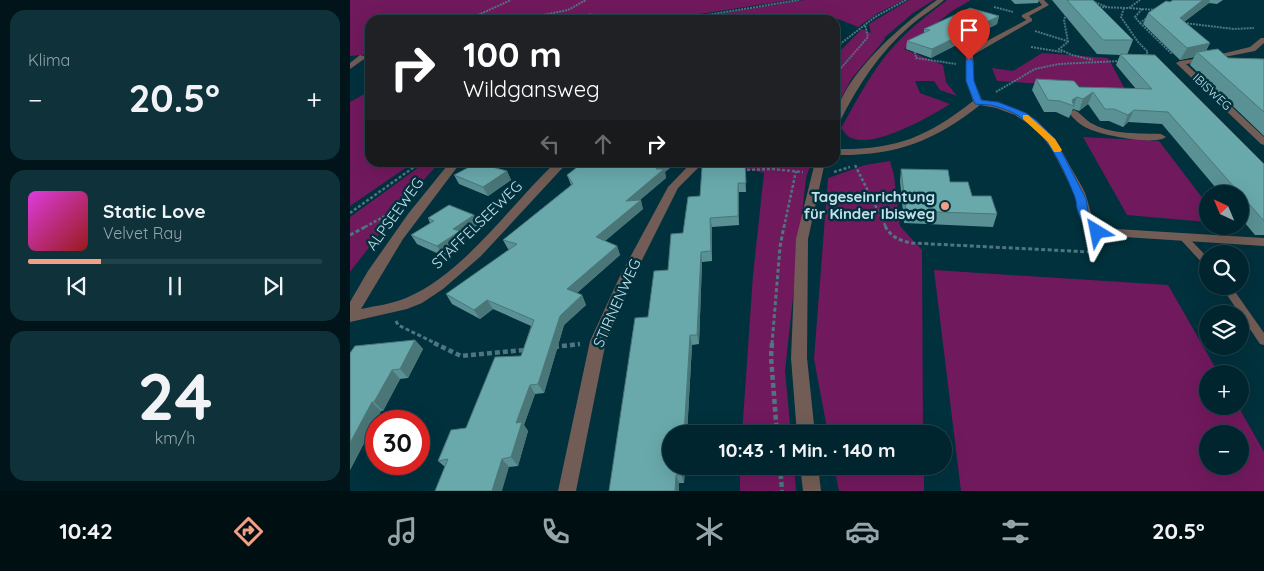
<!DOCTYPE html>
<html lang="de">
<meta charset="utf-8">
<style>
:root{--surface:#00252e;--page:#0e313a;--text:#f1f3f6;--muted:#95a5aa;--line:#22424a;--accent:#f39f83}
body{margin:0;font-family:Quicksand,sans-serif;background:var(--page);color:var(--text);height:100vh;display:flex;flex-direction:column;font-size:19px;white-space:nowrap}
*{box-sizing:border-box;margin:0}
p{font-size:16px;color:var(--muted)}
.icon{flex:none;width:28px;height:28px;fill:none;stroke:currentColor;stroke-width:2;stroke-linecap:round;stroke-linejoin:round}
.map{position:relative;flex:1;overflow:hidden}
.panel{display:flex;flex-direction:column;gap:10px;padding:10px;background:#001419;width:350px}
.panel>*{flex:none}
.guide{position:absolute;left:15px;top:15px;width:475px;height:152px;border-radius:15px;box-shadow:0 5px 20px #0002,0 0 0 1px var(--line);background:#202124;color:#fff;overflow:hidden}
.needle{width:32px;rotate:316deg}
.controls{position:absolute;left:849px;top:185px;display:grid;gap:10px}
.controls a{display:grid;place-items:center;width:50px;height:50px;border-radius:50%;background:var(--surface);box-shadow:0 5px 20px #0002,0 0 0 1px var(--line);font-size:25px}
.speed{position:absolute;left:15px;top:410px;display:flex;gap:10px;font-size:25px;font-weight:700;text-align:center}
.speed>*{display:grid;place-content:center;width:65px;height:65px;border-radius:50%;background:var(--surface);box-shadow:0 5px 20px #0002,0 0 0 1px var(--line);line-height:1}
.speed .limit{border:8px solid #d22;background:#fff;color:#111}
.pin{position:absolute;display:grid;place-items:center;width:42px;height:42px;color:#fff;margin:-51px -21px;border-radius:50% 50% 50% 0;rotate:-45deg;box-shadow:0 0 5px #0007}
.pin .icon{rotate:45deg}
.me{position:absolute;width:55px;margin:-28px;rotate:325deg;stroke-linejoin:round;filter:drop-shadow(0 0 4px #0008)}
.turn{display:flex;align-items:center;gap:18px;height:105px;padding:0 15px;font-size:22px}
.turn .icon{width:65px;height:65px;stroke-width:2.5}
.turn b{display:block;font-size:35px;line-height:42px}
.lanes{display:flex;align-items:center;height:48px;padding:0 15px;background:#0003;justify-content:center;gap:25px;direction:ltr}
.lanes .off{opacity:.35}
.big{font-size:38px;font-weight:800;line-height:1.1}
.panel .card{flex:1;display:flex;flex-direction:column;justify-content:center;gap:8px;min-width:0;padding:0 18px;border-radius:15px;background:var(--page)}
.panel .dial{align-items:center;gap:0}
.dial b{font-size:65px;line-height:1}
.song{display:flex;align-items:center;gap:15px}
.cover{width:60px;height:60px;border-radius:8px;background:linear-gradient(135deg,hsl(300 70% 55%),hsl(0 70% 35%))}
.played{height:5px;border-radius:2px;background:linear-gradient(90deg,var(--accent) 25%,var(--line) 25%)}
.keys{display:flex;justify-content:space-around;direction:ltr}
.heat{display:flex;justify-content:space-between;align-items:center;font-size:28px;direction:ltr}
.trip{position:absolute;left:312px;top:425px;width:290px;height:50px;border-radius:25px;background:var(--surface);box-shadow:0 5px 20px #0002,0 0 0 1px var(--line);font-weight:800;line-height:50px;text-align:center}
.tabs{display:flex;height:80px;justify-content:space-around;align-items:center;background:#000f12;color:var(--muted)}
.tabs .icon{width:35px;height:35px}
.tabs .current{color:var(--accent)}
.tabs b{font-size:22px;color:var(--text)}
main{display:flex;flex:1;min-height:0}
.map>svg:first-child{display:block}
</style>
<main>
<section class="panel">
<div class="card"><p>Klima</p>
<div class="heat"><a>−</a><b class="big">20.5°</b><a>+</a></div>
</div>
<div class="card">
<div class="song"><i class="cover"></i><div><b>Static Love</b><p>Velvet Ray</p></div></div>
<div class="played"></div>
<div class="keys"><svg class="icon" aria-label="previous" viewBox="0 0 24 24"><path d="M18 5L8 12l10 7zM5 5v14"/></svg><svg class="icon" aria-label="pause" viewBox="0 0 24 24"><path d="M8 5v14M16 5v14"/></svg><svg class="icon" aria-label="next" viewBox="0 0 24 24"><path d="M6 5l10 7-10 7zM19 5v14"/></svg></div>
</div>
<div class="card dial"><b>24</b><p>km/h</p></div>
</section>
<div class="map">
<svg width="914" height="491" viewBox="0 0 914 491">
<rect width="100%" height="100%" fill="#00313d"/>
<path fill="#71195d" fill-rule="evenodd" d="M0 0H440L312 20H20V54L0 56Z
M454 0H554L528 13 508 27 488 19 332 20Z
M559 0H584L563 13 534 38 535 39 502 78 485 109V56L512 29 521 33 519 24Z
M597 0H621L602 11 554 49 593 65 596 82 607 96 590 90 584 81H565L570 93 600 104C579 117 523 150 499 137 496 135 493 130 491 128 507 100 522 70 544 46 560 28 579 14 597 0Z
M692 53 758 58 775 89 647 81 642 68 663 71Z
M20 91V162L63 163 0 206V102Z
M733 137 809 141 857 204V222L777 215Z
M540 161 544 176 550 226 572 250 573 434H478L464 359 478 178 515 165Z
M76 162 89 163 60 195 0 272V217Z
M370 163H461L456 178 435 371 441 434H392L403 275 414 173Z
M584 270 818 285 869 374H858V406H888L914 452V491H611ZM858 434H890V466H858Z
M390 466H444L446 491H390Z
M484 466H574V491H489Z"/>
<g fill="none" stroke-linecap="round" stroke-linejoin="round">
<path stroke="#4d7681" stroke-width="2" stroke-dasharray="2 1" stroke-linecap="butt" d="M742 1 757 7
M644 7 663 12
M746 7 779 8 790 0
M774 8 771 17 788 42 798 52 793 57
M780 8 792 9 785 17 790 23 798 17
M792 9 807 10
M716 14 714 20 718 42 709 49 722 55 743 60
M117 20 161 0
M168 20 218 10 236 0
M326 20 449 0
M790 23 822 54
M834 23 884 29 904 28
M685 31 717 41
M681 47 712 52
M485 48 525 17 556 0
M565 52 566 58 606 64
M485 75 518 37 515 25
M646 92 685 69 709 64 770 61"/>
<path stroke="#4d7681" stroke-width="2.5" stroke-dasharray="3 2" stroke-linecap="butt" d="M505 165 536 227
M423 169 426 162
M392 170 423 169 453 172
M484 172 500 167
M0 213 71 162
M15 227 48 209
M434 227 446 171"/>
<path stroke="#4d7681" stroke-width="3" stroke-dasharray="4 2.5" stroke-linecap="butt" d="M535 226C541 237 550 241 562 243L741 252 743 244
M0 235 17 226
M46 321 48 325 87 344
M422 344 430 247 434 226"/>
<path stroke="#4d7681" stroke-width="4.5" stroke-dasharray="5 3" stroke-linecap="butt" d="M84 343 111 356 175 350
M422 343 421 357 427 434
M204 347 230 344
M430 466 432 491"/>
<path fill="#725d56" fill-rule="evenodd" d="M833 234 836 235 858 258V267L855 266 830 239 829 237Z
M871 286H881L914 333V345L910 344Z"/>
<path fill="#725d56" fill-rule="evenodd" d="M688 0H694L699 5 679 16 682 19V21H678L672 17V15L692 5Z
M858 57 862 59 861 61 836 64 914 137V145L911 144 826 63 830 61Z
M724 110C731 113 736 121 743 124 763 135 789 133 811 134L816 137C805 146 750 135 737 128 730 125 724 119 719 113Z"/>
<path fill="#725d56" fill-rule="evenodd" d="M680 18 682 19V21L623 55 624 81 632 100C679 107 699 125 720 166 725 175 731 184 735 193 740 206 740 218 750 228L914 238V246L743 235 731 219 723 191 698 141 682 126 665 115 646 108 630 105C583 142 545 156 485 155V149C545 150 576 138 623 101L616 81V52Z
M911 38H914V43L905 51 859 60 855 58 900 47Z
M10 55 17 57 0 69V63Z
M100 162H111L53 239 11 309C25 306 42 304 56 298 115 273 159 206 206 162H218L131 256 93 289 72 303 57 309 0 322V302L18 271 58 214Z
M342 162H354L328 188 284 276 256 341 226 491H208L240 341 270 276 318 187Z"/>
<path fill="#725d56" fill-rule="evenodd" d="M587 0H594C584 9 571 16 560 26 530 52 508 85 490 121L485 124C485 82 554 22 587 0Z
M465 162H475L458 239 457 358 465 434H447L441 358 446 239Z
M450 466H468L471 491H453Z"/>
</g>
<path fill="#5a9194" d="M661 0H689L688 3 665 4Z
M702 0H743L783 40 777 55 914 164V235H905L890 217V194H871L812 124 778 122 773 127 759 121H750L738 104 729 111 723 109 719 118 706 112H694L682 90 686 79 729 87 786 89 766 65 770 55 747 54Z
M823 0H873L867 4 859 3 834 22 860 43 856 51 878 58 914 59V136L840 65 844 57 830 60 793 24 798 13Z
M649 16 647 24 581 58 556 49 557 41 574 33V29Z
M232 162H327L315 172 316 178 290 200 293 209 255 241 267 246 270 255 227 293 232 295 236 305 214 325 194 393 185 394 174 425 178 431 168 466 159 467H95L88 461 116 428 171 356 181 326 143 309 130 319 102 304 96 294 160 249H158L153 240 221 185 217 175 232 164Z
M395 164 396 192H389V225L362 227V261L352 262 349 344 342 345 337 434H321L335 466 334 483H329V491H259L298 317 318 270 333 233 350 196Z
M551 169 600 182 622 196 647 214 643 227 554 223 550 181Z
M157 171 161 180 138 196 109 184 104 175Z
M124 215 129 224 112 235 115 241 93 256 67 244 61 235 80 223 78 218Z
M65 340 73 349 58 378 50 379 33 411H31L0 470V353Z"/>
<path fill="#4a7678" d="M853 0H860L859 3 824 29 830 18Z
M649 16 647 24 581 58 582 49Z
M860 43 853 55 847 52 844 57 830 60 837 48Z
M743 92 738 104 729 111 733 99Z
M727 97 723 108V109L724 106 722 100Z
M784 110 778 122 773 127 778 115Z
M314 162H327L315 172 316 178 279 209 276 201 306 169Z
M157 171 161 180 138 196 133 187Z
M388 183 389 192V225L388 216Z
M291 200 293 209 249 246 246 237Z
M124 215 129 224 112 235 115 241 93 256 87 246 103 229Z
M360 218 362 227V261L361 251Z
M267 246 270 255 221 298 217 289Z
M351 252 352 262 349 344 347 335Z
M232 295 236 305 214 325 194 393 188 384 210 316Z
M137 300 143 309 130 319 124 310Z
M340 335 342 345 337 434H334Z
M65 340 73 349 58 378 50 369Z
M42 370 50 379 33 411 24 402Z
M180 385 185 394 174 425 178 431 168 466 161 457 166 423Z
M22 402 31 411 0 470V443Z
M152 459 159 467 152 491H142Z
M332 466H335L334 483 331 474Z
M326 475 329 483V491H325Z"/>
<path fill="#69a9ac" stroke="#4a7678" d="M717 0H743L783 40H753Z
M823 0H853L830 18 860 43 837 48 798 13 816 1 820 2Z
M620 8 649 16 582 49 557 41 580 30 574 29Z
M238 14 265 16 267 20H240Z
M421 16 427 20H400Z
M868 49 878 58 914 59V112L847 52Z
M770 54 805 55 914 164V221L818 112 784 110 778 115 764 109H755L743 92 733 99 727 97 722 100 724 106 710 101 698 100 686 79 724 81 729 87 802 89Z
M234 162H314L306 169H314L276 201 291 200 246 237 267 246 217 289 232 295 210 316 188 384 180 385 166 423 172 422 161 457 152 459 142 491H85L98 459 88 461 101 430 116 428 145 357 171 356 184 320 137 300 124 310 96 294 167 244 153 240 223 184 217 175Z
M127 163 157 171 133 187 104 175Z
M395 164 396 183H388V216L360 218 361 251 351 252 347 335H340L334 434H321V466H332L331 474 326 475 325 491H259L285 318 298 317 304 271 318 270 321 234 333 233 338 197 350 196 352 167Z
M551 169 598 170 600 182H618L622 196H641L647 214 556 211Z
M99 205 124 215 103 229 110 231 87 246 61 235 84 221 78 218Z
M65 340 50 369 42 370 24 402H22L0 443V353L5 346Z"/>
<path fill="#1a73e8" stroke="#114b97" d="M619 58 623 60 624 81 631 100 648 102 676 113 687 121 705 139 736 199 738 211 743 222 752 232 751 234H743C736 228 731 221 728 212 726 207 727 202 725 197 709 157 690 117 644 106 638 104 631 105 625 104L616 81V60Z"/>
<path fill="#f59e0b" d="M673 115H678L705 139 712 150 710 152H704L698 142 673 119Z"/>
<circle fill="#f39f83" stroke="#00313d" stroke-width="2" cx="595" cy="206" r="5"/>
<g text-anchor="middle" stroke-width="5" stroke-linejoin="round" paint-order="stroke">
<g font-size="12" fill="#c3e0e9" stroke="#00313d">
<text transform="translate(862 92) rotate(43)" y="4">IBISWEG</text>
</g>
<g font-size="15" font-weight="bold" fill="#c3e0e9" stroke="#00313d" text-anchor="end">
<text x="585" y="202">Tageseinrichtung<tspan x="585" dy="17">für Kinder Ibisweg</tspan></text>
</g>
<g font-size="15" fill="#c3e0e9" stroke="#00313d">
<text transform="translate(45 214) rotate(-54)" y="5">ALPSEEWEG</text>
<text transform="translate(127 225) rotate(-44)" y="5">STAFFELSEEWEG</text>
<text transform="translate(267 303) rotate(-66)" y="5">STIRNENWEG</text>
</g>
</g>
</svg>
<div class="controls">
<a><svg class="needle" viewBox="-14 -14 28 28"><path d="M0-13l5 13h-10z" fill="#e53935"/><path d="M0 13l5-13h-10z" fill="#95a5aa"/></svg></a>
<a><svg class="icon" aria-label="search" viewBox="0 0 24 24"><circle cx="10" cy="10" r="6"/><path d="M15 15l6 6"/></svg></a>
<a><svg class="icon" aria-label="layers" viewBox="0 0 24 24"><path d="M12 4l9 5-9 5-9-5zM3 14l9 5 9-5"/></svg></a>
<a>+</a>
<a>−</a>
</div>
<div class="speed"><div class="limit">30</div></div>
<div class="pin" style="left:619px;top:60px;background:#d93025"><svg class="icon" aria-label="arrive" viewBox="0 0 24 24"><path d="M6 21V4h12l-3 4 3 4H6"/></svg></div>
<svg class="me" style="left:747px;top:232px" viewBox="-20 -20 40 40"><path d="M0-17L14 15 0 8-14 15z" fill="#1a73e8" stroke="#fff" stroke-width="4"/></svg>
<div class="trip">10:43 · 1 Min. · 140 m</div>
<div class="guide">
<div class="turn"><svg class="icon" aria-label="right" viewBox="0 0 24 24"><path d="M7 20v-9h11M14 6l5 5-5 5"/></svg><div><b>100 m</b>Wildgansweg</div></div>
<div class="lanes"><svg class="icon off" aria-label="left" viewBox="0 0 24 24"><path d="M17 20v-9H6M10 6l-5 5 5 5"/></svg><svg class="icon off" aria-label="ahead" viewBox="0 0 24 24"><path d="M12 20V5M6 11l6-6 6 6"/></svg><svg class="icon" aria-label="right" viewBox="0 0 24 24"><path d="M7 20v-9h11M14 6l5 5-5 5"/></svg></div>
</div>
</div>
</main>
<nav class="tabs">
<b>10:42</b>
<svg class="icon current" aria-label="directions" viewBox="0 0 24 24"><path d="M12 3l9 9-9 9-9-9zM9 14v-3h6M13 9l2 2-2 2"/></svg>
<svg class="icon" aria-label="music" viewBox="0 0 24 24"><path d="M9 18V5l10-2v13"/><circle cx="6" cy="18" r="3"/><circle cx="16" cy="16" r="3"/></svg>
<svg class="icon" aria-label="phone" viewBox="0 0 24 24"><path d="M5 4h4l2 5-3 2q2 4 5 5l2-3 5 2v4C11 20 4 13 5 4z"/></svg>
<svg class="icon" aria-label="climate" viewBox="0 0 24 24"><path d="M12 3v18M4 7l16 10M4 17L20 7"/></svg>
<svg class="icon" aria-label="car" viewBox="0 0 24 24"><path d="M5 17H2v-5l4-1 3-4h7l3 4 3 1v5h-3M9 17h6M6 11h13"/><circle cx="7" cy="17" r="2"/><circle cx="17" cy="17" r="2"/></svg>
<svg class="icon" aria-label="filters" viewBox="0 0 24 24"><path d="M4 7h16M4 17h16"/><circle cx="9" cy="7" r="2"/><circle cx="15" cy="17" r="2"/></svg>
<b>20.5°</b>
</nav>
